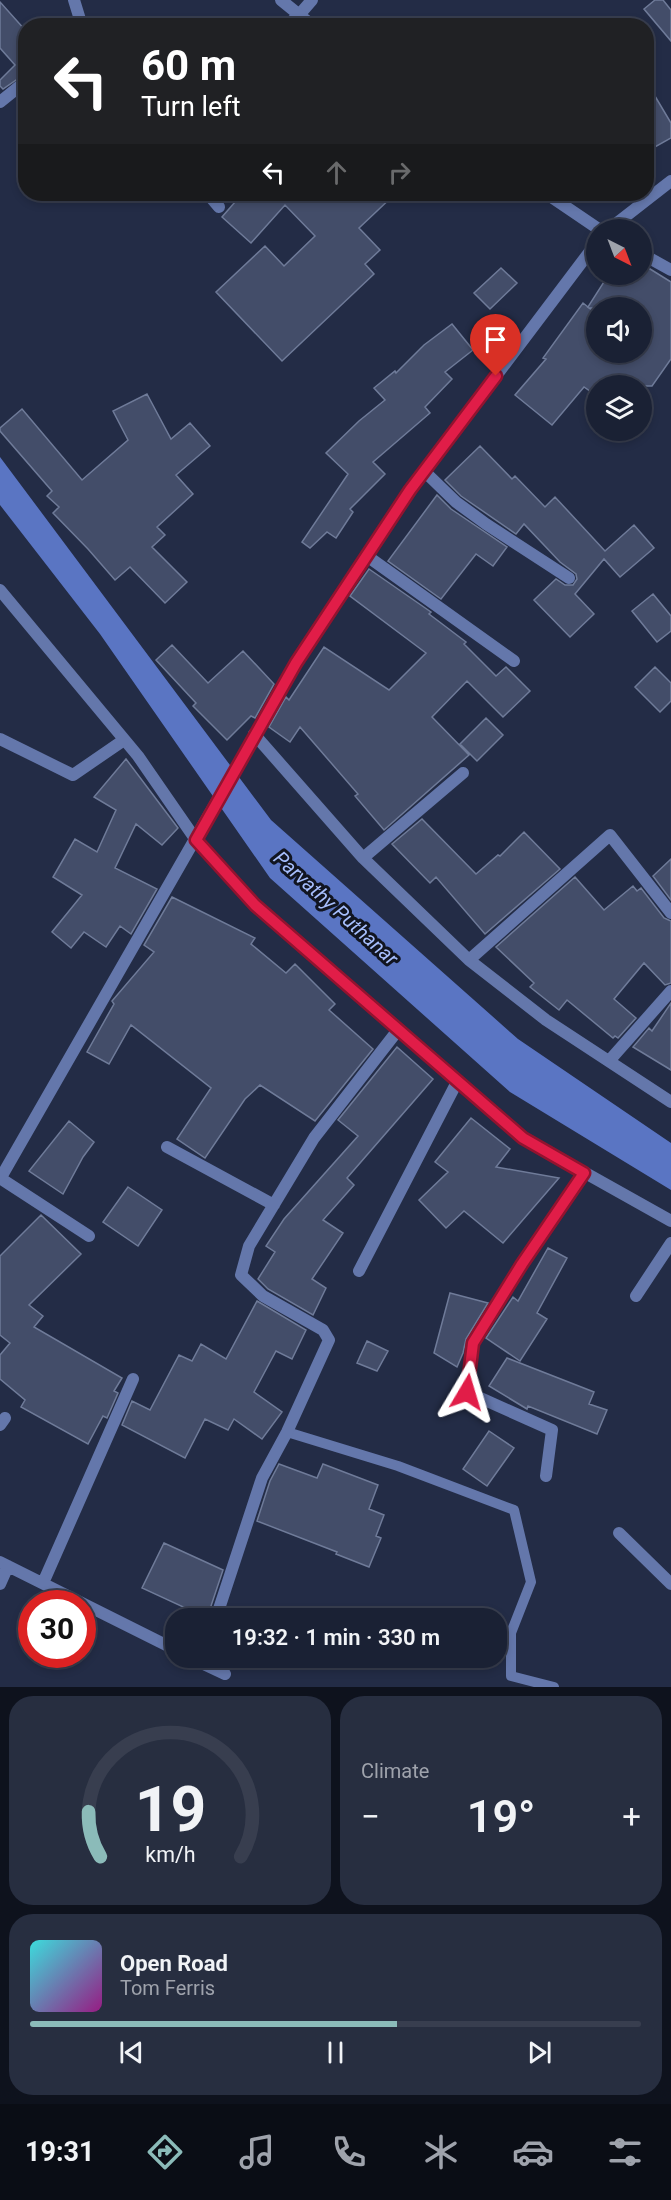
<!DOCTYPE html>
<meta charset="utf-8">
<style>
:root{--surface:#1a2134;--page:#272e40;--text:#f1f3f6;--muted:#9fa3ac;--line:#383e4f;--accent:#8bbbb9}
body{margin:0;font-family:Roboto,sans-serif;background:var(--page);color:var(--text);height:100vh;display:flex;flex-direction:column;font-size:22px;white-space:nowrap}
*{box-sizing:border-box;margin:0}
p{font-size:20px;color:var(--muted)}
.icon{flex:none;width:33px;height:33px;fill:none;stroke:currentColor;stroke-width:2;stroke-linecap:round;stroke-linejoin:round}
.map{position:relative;height:1687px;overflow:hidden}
.sheet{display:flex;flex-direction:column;gap:9px;padding:9px;background:#0e121d;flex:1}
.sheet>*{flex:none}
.hud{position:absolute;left:18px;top:18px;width:636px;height:183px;border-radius:24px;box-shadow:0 3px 9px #0003,0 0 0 2px var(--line);background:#202124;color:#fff;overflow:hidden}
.needle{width:39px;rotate:138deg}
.fabs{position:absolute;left:586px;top:219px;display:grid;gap:12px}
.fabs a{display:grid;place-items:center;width:66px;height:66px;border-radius:50%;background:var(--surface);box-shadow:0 3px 9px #0003,0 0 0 2px var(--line);font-size:30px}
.speed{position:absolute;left:18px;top:1590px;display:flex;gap:12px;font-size:30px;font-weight:700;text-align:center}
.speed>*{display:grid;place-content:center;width:78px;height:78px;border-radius:50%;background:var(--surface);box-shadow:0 3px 9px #0003,0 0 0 2px var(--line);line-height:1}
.speed .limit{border:9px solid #d22;background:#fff;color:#111}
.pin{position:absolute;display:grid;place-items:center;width:51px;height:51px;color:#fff;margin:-62px -26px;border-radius:50% 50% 50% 0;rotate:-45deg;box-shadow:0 0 6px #0007}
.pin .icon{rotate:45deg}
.me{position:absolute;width:66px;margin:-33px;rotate:7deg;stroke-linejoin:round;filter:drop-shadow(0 0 4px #0008)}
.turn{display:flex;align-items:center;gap:21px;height:126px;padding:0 24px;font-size:27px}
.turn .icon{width:78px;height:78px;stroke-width:2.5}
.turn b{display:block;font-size:42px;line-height:51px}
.lanes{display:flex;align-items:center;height:57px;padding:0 24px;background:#0003;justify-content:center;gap:30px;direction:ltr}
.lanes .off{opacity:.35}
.big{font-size:45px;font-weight:600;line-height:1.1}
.sheet .tile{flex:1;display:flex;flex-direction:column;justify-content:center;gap:9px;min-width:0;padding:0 21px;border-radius:24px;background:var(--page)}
.sheet .dial{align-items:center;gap:0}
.dial svg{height:156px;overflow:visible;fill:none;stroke:var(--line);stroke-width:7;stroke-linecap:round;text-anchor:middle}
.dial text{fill:var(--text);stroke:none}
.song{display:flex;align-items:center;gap:18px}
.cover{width:72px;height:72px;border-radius:9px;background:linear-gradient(135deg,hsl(180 70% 55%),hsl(310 70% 35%))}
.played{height:6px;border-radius:3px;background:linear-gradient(90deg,var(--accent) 60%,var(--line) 60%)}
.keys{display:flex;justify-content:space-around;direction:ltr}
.heat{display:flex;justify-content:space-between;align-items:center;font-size:33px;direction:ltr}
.sheet .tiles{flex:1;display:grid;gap:9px;grid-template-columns:1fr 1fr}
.tile:last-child{grid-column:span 2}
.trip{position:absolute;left:165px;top:1608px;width:342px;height:60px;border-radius:24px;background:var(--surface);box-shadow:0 3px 9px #0003,0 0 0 2px var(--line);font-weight:600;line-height:60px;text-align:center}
.menu{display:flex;height:96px;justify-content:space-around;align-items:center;background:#0a0d15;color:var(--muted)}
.menu .icon{width:42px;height:42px}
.menu .active{color:var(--accent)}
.menu b{font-size:27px;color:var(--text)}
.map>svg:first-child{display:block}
</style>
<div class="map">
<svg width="671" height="1687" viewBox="0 0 671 1687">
<rect width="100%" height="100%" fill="#232c46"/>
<path fill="#5a75c3" d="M0 457 271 820 518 1039 671 1143V1190L510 1092 270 878 100 634 0 505Z"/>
<path fill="#434d69" stroke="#6f7b99" stroke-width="1.5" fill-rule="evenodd" d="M655 0H663L671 10V41L644 9Z
M0 2 26 31V73L3 89 0 86V80L15 65 0 48Z
M646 81 671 123V138L646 152Z
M242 194H395L359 228 380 250 365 264 374 274 282 361 216 292 265 246 284 266 315 236 285 205 251 243 222 217Z
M642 264 671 282V359L652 386H597V396L584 387 552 425 515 395 546 359 543 358 583 303 588 307 609 274H642ZM589 308H642V352H597V313Z
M501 268 517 283 490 309 474 293Z
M452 324 473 350 445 372 452 379 425 407 430 413 373 462 385 474 350 509 353 512 336 538 327 532 310 548 302 542 348 474 326 453 359 421 385 400 374 388 395 371 396 373 424 345Z
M147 394 171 439 190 423 210 446 176 475 193 494 157 527 165 535 152 547 187 582 165 603 130 567 115 580 88 549 53 513 59 507 47 496 52 491 0 431V428L22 409 82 480 128 440 113 411Z
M480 446 512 479 515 476 545 507 555 497 605 551 634 525 654 548 620 577 604 559 575 594 594 614 570 637 534 600 556 579 565 585H573L577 579 576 574 560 562 524 524 516 534 461 496 445 480Z
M437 495 451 509 507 547 493 566 476 554 441 599 388 561Z
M369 569 431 612 429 614 466 642 464 644 496 676 506 667 530 691 503 717 467 681 432 717 469 755 384 830 355 796 358 794 300 727 290 742 269 727 286 697 289 700 324 647 389 690 426 653 350 596Z
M653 594 671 616V631L657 642 632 611Z
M172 645 208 683 243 651 274 684 255 718 251 716 227 740 193 706 196 703 156 660Z
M655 667 671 683V701L660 712 635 687Z
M486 718 503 735 477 761 460 744Z
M126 759 178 828 162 845 136 824 115 868 157 889 131 934 120 926 106 947 84 932 71 948 52 932 82 895 53 877 75 839 97 852 116 810 94 797Z
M422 819 476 874 498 855 500 856 524 832 560 869 485 934 436 877 430 883 392 844Z
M671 859V900L653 876Z
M575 877 604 910 633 886 637 891 641 888 664 918 671 921V983L665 985 644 963 614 999 636 1018 618 1038 615 1036 613 1038 567 1000 559 1010 530 987 534 983 496 947Z
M172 897 255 938 251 944 286 973 295 964 335 1004 329 1010 373 1049 315 1121 260 1085 245 1099 205 1158 177 1139 211 1088 131 1025 109 1064 87 1052 114 1004 112 1001 154 952 144 945Z
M671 1003V1070L633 1047 649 1028 652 1031Z
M397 1047 433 1079 347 1178 354 1185 323 1220 343 1233 312 1279 326 1288 313 1315 268 1289 258 1279 275 1252 266 1246 284 1219 358 1136 338 1120Z
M471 1118 510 1149 496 1167 559 1178 503 1243 464 1211 446 1228 419 1200 448 1172 435 1162Z
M69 1121 94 1142 83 1157 63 1194 29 1171Z
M128 1187 162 1210 138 1246 103 1222Z
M41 1215 81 1254 29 1305 43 1316 34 1327 122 1378 114 1391 118 1393 107 1418 103 1416 88 1444 21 1407 25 1400 0 1379V1355L10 1343 0 1335V1256Z
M548 1248 567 1258 537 1313 547 1319 520 1361 486 1338 513 1297 518 1301Z
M450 1293 488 1303 466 1339 463 1353 457 1367 434 1353Z
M257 1301 306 1330 292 1359 276 1351 254 1392 282 1412 262 1439 234 1419 228 1430 205 1419 185 1458 122 1425 132 1401 150 1410 179 1355 192 1361 201 1344 226 1359Z
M367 1341 388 1351 377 1371 357 1363Z
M507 1358 594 1392 589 1404 607 1410 597 1434 528 1406 527 1409 489 1386Z
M489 1431 514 1448 487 1486 463 1469Z
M279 1464 317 1478 323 1464 378 1485 369 1509 384 1515 376 1536 381 1538 369 1567 336 1554 337 1552 257 1521 270 1481Z
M164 1543 223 1570 207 1618 142 1588Z"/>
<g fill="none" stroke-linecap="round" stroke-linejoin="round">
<path stroke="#6477ab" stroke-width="10" d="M287 1432 398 1466 514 1510 531 1582 511 1633V1676L554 1687"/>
<path stroke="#6477ab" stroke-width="12" d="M74 0 82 26
M286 26 299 15 312 0
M0 102 26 81
M208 194 219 207
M642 254 671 270
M424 471 456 502 486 524 569 578
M367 556 514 661
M0 590 138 756 196 840 255 905 523 1138 671 1221
M254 734 363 858 469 960 546 1020 671 1102
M0 739 73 775 124 740
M363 858 463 773
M469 960 610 835 671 913
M609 1061 671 991
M167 1147 274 1205
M0 1178 89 1236
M0 1179 296 663 410 490 597 242
M359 1271 457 1082
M636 1296 671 1243
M0 1425 5 1418
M546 1476 552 1430 467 1392 473 1343 522 1264 584 1172
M619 1533 671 1584
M0 1562 176 1650
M43 1583 133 1379
M0 1584 8 1566
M216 1618 262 1478 287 1432 329 1340 323 1330 263 1296 241 1275 249 1246 314 1138 398 1030
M191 1658 225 1674"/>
<path stroke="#6477ab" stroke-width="12" d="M281 0 313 26
M547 194 600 230
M608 230 671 181"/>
</g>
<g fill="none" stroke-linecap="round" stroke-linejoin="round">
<g stroke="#92132f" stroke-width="15">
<path id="route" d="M467 1392 473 1343 522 1264 584 1173 523 1138 255 905 196 840 296 663 410 490 496 376"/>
</g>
<use href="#route" stroke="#e11d48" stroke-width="10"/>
</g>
<g text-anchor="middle" stroke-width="6" stroke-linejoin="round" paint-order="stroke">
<g font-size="20" font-style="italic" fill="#a6befc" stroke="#111521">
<text transform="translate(336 908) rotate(42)" y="7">Parvathy Puthanar</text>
</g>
</g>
</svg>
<div class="fabs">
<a><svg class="needle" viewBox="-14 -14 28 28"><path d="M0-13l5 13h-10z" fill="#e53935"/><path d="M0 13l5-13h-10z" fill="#9fa3ac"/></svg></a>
<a><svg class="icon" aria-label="sound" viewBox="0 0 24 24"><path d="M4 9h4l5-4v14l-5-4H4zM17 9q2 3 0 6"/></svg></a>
<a><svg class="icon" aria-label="layers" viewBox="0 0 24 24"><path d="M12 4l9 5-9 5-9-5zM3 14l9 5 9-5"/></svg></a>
</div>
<div class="speed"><div class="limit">30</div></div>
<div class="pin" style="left:496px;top:376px;background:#d93025"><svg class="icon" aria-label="arrive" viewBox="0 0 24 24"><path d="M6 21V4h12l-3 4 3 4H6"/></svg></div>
<svg class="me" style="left:467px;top:1392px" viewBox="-20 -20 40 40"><path d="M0-17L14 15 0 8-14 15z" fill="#e11d48" stroke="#fff" stroke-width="4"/></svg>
<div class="trip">19:32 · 1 min · 330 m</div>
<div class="hud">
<div class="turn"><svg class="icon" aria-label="left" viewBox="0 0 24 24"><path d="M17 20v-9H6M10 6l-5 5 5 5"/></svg><div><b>60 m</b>Turn left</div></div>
<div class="lanes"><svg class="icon" aria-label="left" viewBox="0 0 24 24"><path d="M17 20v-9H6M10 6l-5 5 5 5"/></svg><svg class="icon off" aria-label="ahead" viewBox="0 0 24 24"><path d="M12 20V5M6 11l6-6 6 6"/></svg><svg class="icon off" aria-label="right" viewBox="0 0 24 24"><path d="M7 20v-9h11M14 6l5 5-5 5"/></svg></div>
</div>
</div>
<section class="sheet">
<div class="tiles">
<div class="tile dial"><svg viewBox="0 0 100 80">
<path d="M14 69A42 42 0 1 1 86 69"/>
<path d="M14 69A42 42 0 0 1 8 46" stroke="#8bbbb9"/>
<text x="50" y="56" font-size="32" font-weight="700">19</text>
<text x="50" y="72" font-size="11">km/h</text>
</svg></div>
<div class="tile"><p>Climate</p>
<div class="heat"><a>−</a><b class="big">19°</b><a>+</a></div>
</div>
<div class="tile">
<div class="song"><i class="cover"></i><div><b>Open Road</b><p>Tom Ferris</p></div></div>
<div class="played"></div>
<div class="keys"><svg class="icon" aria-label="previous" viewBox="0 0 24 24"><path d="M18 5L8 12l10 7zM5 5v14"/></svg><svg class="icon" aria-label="pause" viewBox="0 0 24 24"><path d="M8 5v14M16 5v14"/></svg><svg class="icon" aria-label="next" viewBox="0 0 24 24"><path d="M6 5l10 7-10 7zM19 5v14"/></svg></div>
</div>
</div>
</section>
<nav class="menu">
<b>19:31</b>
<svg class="icon active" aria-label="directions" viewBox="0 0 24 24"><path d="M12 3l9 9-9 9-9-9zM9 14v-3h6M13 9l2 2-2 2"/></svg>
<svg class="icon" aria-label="music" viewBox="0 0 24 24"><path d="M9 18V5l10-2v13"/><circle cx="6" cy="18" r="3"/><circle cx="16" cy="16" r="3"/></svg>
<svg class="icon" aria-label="phone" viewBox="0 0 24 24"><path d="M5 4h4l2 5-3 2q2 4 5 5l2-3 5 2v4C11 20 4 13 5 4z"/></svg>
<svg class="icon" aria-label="climate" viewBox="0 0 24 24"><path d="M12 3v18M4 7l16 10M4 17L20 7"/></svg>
<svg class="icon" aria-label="car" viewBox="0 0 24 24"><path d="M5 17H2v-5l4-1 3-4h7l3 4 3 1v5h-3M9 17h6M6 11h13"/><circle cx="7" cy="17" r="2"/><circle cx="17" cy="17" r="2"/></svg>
<svg class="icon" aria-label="filters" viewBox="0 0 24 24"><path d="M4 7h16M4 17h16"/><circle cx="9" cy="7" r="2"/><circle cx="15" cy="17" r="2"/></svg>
</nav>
